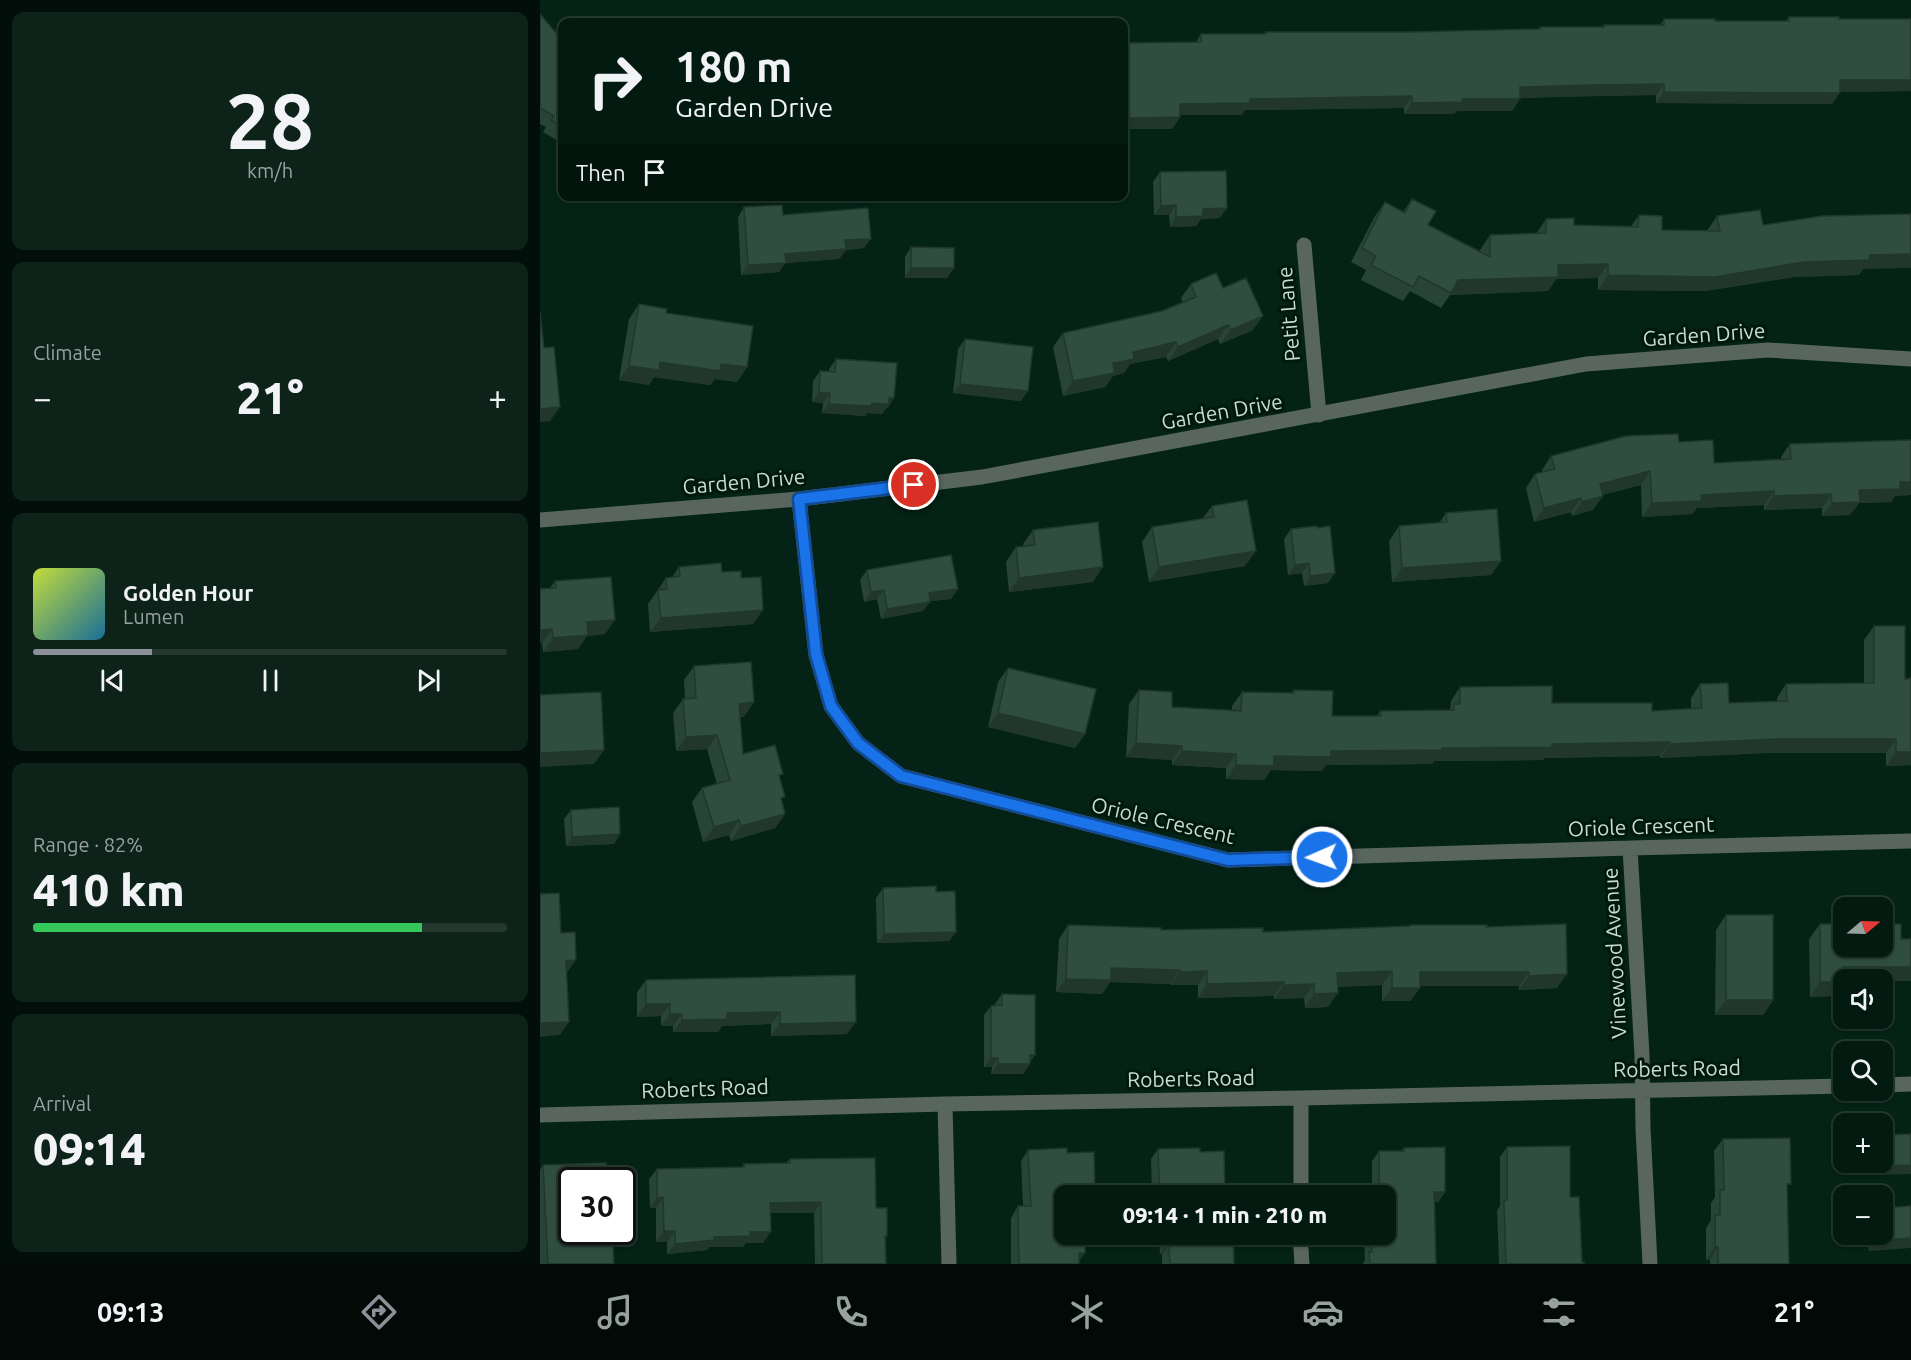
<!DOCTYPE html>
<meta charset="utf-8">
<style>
:root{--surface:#031a10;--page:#0d2319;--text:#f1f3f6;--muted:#97a19f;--line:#243830;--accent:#8c9099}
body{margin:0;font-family:Ubuntu,sans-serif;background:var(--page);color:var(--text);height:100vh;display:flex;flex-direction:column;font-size:22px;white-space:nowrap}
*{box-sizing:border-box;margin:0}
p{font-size:20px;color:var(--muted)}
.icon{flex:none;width:33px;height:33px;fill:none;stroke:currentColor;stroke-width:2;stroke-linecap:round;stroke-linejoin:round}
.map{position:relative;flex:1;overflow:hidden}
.details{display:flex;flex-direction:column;gap:12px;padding:12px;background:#020e09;width:540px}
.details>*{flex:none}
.banner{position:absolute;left:18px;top:18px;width:570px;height:183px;border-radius:12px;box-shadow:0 2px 4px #0004,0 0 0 2px var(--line);background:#031a10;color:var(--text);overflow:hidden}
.needle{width:39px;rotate:71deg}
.tools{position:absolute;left:1293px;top:897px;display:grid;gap:12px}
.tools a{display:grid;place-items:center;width:60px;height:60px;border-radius:12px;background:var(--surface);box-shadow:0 2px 4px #0004,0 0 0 2px var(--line);font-size:30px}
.speed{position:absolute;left:18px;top:1167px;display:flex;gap:12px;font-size:30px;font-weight:700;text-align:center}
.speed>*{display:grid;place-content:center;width:78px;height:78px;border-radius:50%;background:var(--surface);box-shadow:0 2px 4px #0004,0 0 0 2px var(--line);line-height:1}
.speed .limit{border:3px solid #111;border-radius:9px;background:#fff;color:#111}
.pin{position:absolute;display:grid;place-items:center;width:51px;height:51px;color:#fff;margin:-26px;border:3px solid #fff;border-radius:50%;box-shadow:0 2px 6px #0007}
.me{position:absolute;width:66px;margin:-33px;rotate:268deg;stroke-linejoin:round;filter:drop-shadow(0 0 4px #0008)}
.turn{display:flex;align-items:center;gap:21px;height:126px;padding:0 18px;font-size:27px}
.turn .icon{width:78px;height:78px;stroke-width:2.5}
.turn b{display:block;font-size:42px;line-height:51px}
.then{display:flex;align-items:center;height:57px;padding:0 18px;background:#0003;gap:12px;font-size:22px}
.big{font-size:45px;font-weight:800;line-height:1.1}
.details .widget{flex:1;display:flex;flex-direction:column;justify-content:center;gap:9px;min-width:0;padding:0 21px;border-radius:12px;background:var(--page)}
.details .dial{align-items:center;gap:0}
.dial b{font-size:78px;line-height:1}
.song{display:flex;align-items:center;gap:18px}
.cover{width:72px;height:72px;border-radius:9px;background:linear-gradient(135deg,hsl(70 70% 55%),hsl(200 70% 35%))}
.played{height:6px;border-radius:3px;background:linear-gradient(90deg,var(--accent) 25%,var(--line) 25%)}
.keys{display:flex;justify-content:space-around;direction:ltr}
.heat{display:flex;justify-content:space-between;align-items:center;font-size:33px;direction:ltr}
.charge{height:9px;border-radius:4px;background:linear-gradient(90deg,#34c759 82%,var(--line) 0)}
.trip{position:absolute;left:514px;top:1185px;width:342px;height:60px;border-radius:12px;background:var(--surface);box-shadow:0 2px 4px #0004,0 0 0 2px var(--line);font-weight:800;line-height:60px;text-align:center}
.menu{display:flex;height:96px;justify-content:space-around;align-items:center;background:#010a06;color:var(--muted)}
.menu .icon{width:42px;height:42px}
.menu .current{color:var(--accent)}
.menu b{font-size:27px;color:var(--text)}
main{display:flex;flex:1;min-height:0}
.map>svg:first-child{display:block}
</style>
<main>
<section class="details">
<div class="widget dial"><b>28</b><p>km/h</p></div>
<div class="widget"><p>Climate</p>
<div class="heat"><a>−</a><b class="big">21°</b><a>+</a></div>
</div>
<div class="widget">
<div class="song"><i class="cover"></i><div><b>Golden Hour</b><p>Lumen</p></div></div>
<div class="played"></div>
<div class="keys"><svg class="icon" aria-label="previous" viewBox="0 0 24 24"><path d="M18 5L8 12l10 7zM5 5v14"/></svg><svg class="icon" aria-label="pause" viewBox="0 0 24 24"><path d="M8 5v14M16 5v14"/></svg><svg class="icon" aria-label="next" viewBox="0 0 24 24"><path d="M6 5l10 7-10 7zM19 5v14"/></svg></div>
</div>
<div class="widget"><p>Range · 82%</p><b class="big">410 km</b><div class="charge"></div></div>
<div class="widget"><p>Arrival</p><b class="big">09:14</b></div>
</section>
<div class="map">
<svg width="1371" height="1264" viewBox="0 0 1371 1264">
<rect width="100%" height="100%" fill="#042216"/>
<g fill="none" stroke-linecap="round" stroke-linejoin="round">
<path stroke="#58665f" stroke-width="15" d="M764 245 779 415
M259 499 276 655 291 706 318 743 361 776 688 860 1090 848 1371 841
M0 520 259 499 442 477 1046 364 1228 350 1371 359
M1090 848 1102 1055 1103 1128 1110 1264
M1342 1085 1371 1084
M405 1104 409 1264
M0 1115 405 1104 761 1098 1304 1086
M761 1196V1098
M760 1234 762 1264"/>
</g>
<path fill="#284337" d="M0 14 22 40V143L3 132 6 127 0 124Z
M1249 17 1299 19 1371 91 1300 92 1292 104 1116 103V95L1044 96 980 98 972 111H917L914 114H864V108L705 110 702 115H640V117L632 129H584V43L656 42 661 34H724L726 32H871L998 29 1000 27H1063L1064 25H1120L1124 19 1175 21H1246Z
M620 172 680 218 661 219 656 226 630 227 629 215H614L613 182Z
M872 199 888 225 940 251V250L950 235 996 234 1006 219 1034 225 1091 226 1099 215 1122 230 1167 231 1177 216 1223 225 1323 269 1319 275 1254 277 1165 291 1058 290V278L1016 279 1008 291 910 295 901 308 870 291 863 301 821 280 826 270 811 262 835 216 845 202 863 212Z
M204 207 243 215 324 248 306 250 299 259 245 263 239 272 201 275 198 217Z
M371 247 407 278H365V257Z
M651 284 683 288 713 330 680 344 678 339 628 361 626 357 590 364 584 373 573 376 565 387 523 396 513 347 523 333 622 311 643 303 641 298Z
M99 304 126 313 207 367 197 382 175 379 170 385 114 377 109 385 79 380 89 319Z
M425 339 481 401 413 393 418 349Z
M296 359 348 408H346L342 414 327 413 325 416 282 413 283 403 272 402 273 381 280 371 289 372V369Z
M1371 440V495L1355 496 1351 502 1319 503 1310 515 1282 516V508L1224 510V505L1157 508 1152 514 1102 517 1101 485 1062 495 1053 510 1032 516 1031 512 994 522 986 488 995 474 1002 472V470L1011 456 1139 442 1174 463 1241 459V457L1250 444Z
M672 506 705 566 609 582 602 542 612 527 663 518Z
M906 513 951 575 852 582 849 541 859 526 899 523Z
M751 529 788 583 764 586 762 573 748 575 744 539Z
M493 530 553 582 469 592 466 562 476 547 484 546 483 544Z
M139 567 182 572 201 578 223 610 213 624 110 632 108 604 126 578 132 577Z
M327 570 411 599 390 601 383 611 341 619 337 599 324 602 320 580Z
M15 581 65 634 47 636 38 649 3 652 2 643 10 588Z
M1334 626 1365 679 1371 678V765L1346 766V753H1225L1120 758V756L1004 758 1003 760 894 761 892 764 786 765 782 771 731 770 724 780 686 779V768L632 765V760L586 757 589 704 599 690 632 707 692 710V706L702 692 751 693 754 690 792 716H837L840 711 910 710 911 701 920 687 1012 703 1112 711 1151 709V698L1160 684 1189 703 1237 701V698L1246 684 1324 683V640Z
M154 666 204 717H200L203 754 240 778 242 802 245 814 235 828 191 841 189 835 163 842 152 802 162 788 177 784 167 749 136 751 133 713 143 699 145 698 144 680Z
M468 668 545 734 535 748 448 727 458 682Z
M31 810 80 834 74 844 26 846 24 819Z
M343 888 396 892 416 932 409 941 337 943 336 898Z
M1186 915 1233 1000 1223 1015H1175L1176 930Z
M1280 924 1361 939H1371V981H1342V980L1303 982 1293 996 1270 997 1269 939Z
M528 925 621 930 723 932 869 926 870 925 947 927 1017 988 979 990V986H880V988L870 1001H842V985L797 987 788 1007 765 1008 764 998 734 999V996L658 998V985H630V984L570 982 562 994 516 992 519 939Z
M315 975 307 1034 231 1036V1024L182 1026 178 1032H133V1026H121V1016L97 1017V992L106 980Z
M462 994 490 1063V1064L483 1074H451L452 1067H444V1015L451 1006 455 1005V1004Z
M1371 1134 1336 1175 1335 1162H1342Z
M1183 1139 1247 1189 1249 1264H1170V1260H1166V1228L1171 1220V1203L1175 1197 1174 1151Z
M967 1147 1030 1197 1042 1262 1044 1264H959L957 1210 960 1206V1157Z
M864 1148 905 1192 898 1202H895L896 1264H823L825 1259 824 1234H846V1196H832V1161L839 1151H861Z
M618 1149 660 1152 685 1196H612L611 1159Z
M488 1150 525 1196 545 1253 539 1261V1264H471V1218L478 1206H483L481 1161Z
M250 1159 336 1208 346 1239V1264H275L274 1213H230L223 1243H206L203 1247H169L167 1250 127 1254V1242H116V1208H110L109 1179 117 1169 202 1167 204 1164 246 1163Z
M3 1165 74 1264H0V1170Z
M1371 1206 1329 1251 1327 1234H1342Z
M619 1234H693L694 1264H622V1254H620Z"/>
<path fill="#21372d" d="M1300 80H1371V91L1292 92Z
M1124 84 1116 95 972 98 980 87Z
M1124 92 1300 93 1292 104 1116 103Z
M872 96 864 108 705 110 702 115H632L640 104 710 99Z
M922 99H980L972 111H917L914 114H864L872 103Z
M640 117 632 129H584V124L588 118Z
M636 205 629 215H614L621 206Z
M687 208 680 218 661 219 656 226 630 227 636 217 663 209Z
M331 239 324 248 306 250 299 259 245 263 239 272 201 275 208 265 245 254 305 240Z
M1371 254V268L1323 269 1319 275 1254 277 1165 291 1058 290 1068 275 1264 262 1330 255Z
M1068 264 1058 278 1016 279 1008 291 910 295 918 280 1018 265Z
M371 268H414L407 278H365Z
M723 316 713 330 680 344 691 330Z
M688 325 678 339 628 361 638 347Z
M636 342 626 357 590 364 584 373 573 376 565 387 523 396 533 381 573 363 593 352Z
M120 362 181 364 207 367 197 382 175 379 170 385 114 377 109 385 79 380 89 366Z
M420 384 488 391 481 401 413 393Z
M279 393H290L283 403 272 402Z
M349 398H354L348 408H346L342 414 327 413 325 416 282 413 289 404 332 403Z
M20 407 10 421 0 422V409Z
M1110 471 1101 485 1050 498 1060 484Z
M1360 482H1371V495L1355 496 1351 502 1319 503 1310 515 1282 516 1292 503 1319 490Z
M1234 491 1224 505 1157 508 1152 514 1102 517 1112 503 1161 495Z
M1291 494 1282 508 1224 510 1234 496Z
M1063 496 1053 510 1032 516 1042 502Z
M1041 498 1031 512 994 522 1004 508Z
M716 551 705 566 609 582 619 567Z
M961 561 951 575 852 582 862 568Z
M769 563 762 573 748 575 755 565Z
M563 567 553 582 469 592 479 578Z
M795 573 788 583 764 586 770 576Z
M418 589 411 599 382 602 389 593Z
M344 590 337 599 324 602 331 592Z
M390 602 383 611 341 619 347 609Z
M223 610 213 624 110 632 121 618Z
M75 620 65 634 47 636 38 649 3 652 13 638 47 622Z
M12 629 2 643H0V630Z
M214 702 204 717 189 718 199 704Z
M458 713 545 734 535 748 448 727Z
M177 735 167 749 136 751 146 737Z
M1235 739H1356L1346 753H1225L1120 758 1130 744Z
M1130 742 1120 756 1004 758 1003 760 894 761 892 764 786 765 782 771 731 770 724 780 686 779 696 765 734 756 791 751 1012 744Z
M596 743 642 746 632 760 586 757Z
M64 750 54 764 0 767V753Z
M642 751 696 754 686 768 632 765Z
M1356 752H1371V765L1346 766Z
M245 814 235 828 191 841 201 826Z
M199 820 189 835 163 842 174 827Z
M80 834 74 844 26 846 32 837Z
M416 932 409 941 337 943 344 934Z
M36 960 26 974V961Z
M1303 967H1371V981H1342V980H1304V982H1293Z
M571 968 640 970 630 984 570 982 562 994 516 992 526 979Z
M667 971 658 985H630L640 972Z
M852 971 842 985 787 987 797 973Z
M880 972H989L979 986H870Z
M1027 974 1017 988 979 990 989 976Z
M744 982 734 996 658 998 667 984Z
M1280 982H1303L1293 996 1270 997Z
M774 984 764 998 734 999 744 985Z
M852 988H880L870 1001H842Z
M798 993 788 1007 765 1008 774 994Z
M1186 1000H1233L1223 1015H1175Z
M106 1004H130L121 1016 97 1017Z
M240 1012 231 1024 182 1026 178 1032H133L142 1020 187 1013Z
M130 1014H142L133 1026H121Z
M29 1022 20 1035 0 1037V1023Z
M316 1022 307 1034 231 1036 240 1024Z
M490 1055H495L483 1074H451L458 1064Z
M451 1058H458L452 1067H444Z
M1371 1165V1174L1336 1175 1343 1166Z
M894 1192H905L898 1202H888Z
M123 1197 116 1208H110L117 1198Z
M281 1202 274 1213H223L230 1203Z
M124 1231H135L127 1242H116Z
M210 1232H231L223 1243H206L203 1247H169L167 1250 127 1254 135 1244 174 1237Z
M1371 1238V1248L1329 1251 1335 1241Z
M627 1245H629L622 1254H620Z
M1175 1247H1178L1170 1260H1166Z
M539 1253H545L537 1264Z"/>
<path fill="#2f4e40" stroke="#21372d" stroke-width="1.5" d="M0 14 22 40V127L11 120 14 116 0 108Z
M1249 17H1299V19H1371V80H1300V93L1124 92V84L1052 85 980 87V99H922V102L872 103V96L710 99V103L640 104V117L588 118V105H584V43L661 42V34H726V32H871L1000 29V27H1064V25H1124V19H1175V21H1249Z
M686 171 687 208 663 209V216L636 217V205L621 206 620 172Z
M872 199 896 211 888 225 950 257V235L1006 233V219L1034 218V225L1098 227 1099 215 1122 216V230L1180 231 1177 216 1220 210 1223 225 1282 216 1371 214V254L1330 255 1329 260 1264 262 1175 277 1068 275V264L1018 265V277L918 280 911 293 879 276 873 287 831 265 836 256 822 248 845 202 865 213Z
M242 205 243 215 328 208 331 239 305 240 306 249 245 254 246 263 208 265 204 207Z
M371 247 414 248V268H371Z
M676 273 683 288 706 278 723 316 691 330 688 325 638 347 636 342 593 352 594 359 573 363 575 373 533 381 523 333 622 311 656 297 651 284Z
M99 304 127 309 126 313 213 326 207 367 181 364 180 371 120 362 119 370 89 366Z
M0 312 4 348 14 347 20 407 0 409Z
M425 339 493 347 488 391 420 384Z
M296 359 357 363 354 398H349V404L332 403 331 406 289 404 290 393H279L280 371 295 372Z
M1138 434 1139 442 1173 440 1174 463 1251 459 1250 444 1371 440V482H1360V489L1319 490 1320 502 1292 503 1291 494 1234 496V491L1161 495 1162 501 1112 503 1110 471 1060 484 1063 496 1042 502 1041 498 1004 508 995 474 1015 469 1011 456 1086 436Z
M707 500 716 551 619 567 612 527 674 517 672 506Z
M957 509 961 561 862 568 859 526 907 522 906 513Z
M558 522 563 567 479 578 476 547 495 545 493 530Z
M777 526V528L790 526 795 573 770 576 769 563 755 565 751 529Z
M411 555 418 589 389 593 390 602 347 609 344 590 331 592 327 570Z
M181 563 182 572 201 571V578L221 577 223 610 121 618 118 590 127 589 126 578 140 576 139 567Z
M71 577 75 620 47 622 48 635 13 638 12 629 0 630V589L16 588 15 581Z
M1334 626H1365V679L1371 678V752H1356V739H1235L1130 744V742L1012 744V747L902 748V750L791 751V757L734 756V766L696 765V754L642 751V746L596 743 599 690 632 692V707L701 711 702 692 754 693V690L793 691 792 716H841L840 711 914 710V704H920V687L1012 686V703H1112V711L1162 708 1160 684 1188 683 1189 703 1247 701 1246 684 1334 683Z
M211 662 214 702 199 704 203 754 235 745 243 774 239 775 245 797 241 798 245 814 201 826 199 820 174 827 162 788 190 780 177 735 146 737 143 699 156 698 154 666Z
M468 668 556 689 545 734 458 713Z
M61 692 64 750 0 753V695Z
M79 807 80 834 32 837 31 810Z
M396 886V892L415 891 416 932 344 934 343 888Z
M19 893 21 933 35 932 36 960 26 961 29 1022 0 1023V894Z
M1186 915H1233V1000H1186Z
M1026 924 1027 974 989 976V972H880V988H852V971L797 973 798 993 774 994V984L744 985V982L667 984V971L640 972V970L571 968V980L526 979 528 925 621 928V930L723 928V932L870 926V925H947V927Z
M1280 924H1304V946H1342V924H1361V939H1371V967H1303V982H1280Z
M315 975 316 1022 240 1024V1012L187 1013V1019L142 1020V1014H130V1004H106V980Z
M462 994 495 995V1055H490V1064H458V1058H451V1006L462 1005Z
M1371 1134V1165L1343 1166 1342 1135Z
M1250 1138 1251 1184H1247L1249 1264H1178V1247H1175V1215H1180V1190H1184L1183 1139Z
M1030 1146V1197H1039L1042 1262H1044V1264H966L964 1200H967V1147Z
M905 1147V1192H894L896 1264H830L829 1252H832L831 1234H846V1196H839V1151H864V1148Z
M527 1148V1153L554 1152 555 1195 525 1196V1234H545V1253H539V1264H479L478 1206H491L488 1150Z
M660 1148V1152L684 1151 685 1196H620L618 1149Z
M335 1158 336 1208H347V1236H345L346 1264H282L281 1202 230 1203 231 1232H210V1236L174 1237V1240L135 1244V1231H124L123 1197 117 1198V1169L204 1167V1164L250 1163V1159Z
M66 1163V1180H32V1232H72L74 1264H8L3 1165Z
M1371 1206V1238L1335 1241V1234H1342V1208Z
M626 1234H693L694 1264H630L629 1245H627Z"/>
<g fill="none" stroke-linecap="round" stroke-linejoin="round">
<g stroke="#114b97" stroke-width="15">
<path id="route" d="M374 485 259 499 276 654 291 706 318 743 361 776 688 860 782 857"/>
</g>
<use href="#route" stroke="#1a73e8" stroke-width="10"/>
</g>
<g text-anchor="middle" stroke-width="6" stroke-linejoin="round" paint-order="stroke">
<g font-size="21" fill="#cadbd2" stroke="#00190d">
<text transform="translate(749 314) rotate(-95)" y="7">Petit Lane</text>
<text transform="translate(1164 335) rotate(-4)" y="7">Garden Drive</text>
<text transform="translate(682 412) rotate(-10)" y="7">Garden Drive</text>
<text transform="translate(204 482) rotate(-5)" y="7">Garden Drive</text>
<text transform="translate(623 821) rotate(13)" y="7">Oriole Crescent</text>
<text transform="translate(1101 827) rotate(-2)" y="7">Oriole Crescent</text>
<text transform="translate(1075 953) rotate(-93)" y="7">Vinewood Avenue</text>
<text transform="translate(1137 1069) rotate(-1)" y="7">Roberts Road</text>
<text transform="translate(651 1079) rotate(-1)" y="7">Roberts Road</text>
<text transform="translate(165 1089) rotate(-2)" y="7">Roberts Road</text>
</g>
</g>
</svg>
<div class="tools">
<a><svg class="needle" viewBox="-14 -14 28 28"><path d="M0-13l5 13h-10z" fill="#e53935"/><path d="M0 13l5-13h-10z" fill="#97a19f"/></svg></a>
<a><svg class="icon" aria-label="sound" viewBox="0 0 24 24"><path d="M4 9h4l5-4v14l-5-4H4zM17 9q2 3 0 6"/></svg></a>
<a><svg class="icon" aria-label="search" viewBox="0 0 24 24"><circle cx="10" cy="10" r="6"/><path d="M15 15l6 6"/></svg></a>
<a>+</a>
<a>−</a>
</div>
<div class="speed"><div class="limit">30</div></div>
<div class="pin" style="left:374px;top:485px;background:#d93025"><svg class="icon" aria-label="arrive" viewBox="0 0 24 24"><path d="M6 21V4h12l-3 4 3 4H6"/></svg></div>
<svg class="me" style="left:782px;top:857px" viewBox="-20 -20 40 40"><circle r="17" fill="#1a73e8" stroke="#fff" stroke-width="3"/><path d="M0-11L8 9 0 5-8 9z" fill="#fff"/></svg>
<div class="trip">09:14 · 1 min · 210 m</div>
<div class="banner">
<div class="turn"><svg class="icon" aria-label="right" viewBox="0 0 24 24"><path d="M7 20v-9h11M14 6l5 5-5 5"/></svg><div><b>180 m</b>Garden Drive</div></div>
<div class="then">Then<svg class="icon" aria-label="arrive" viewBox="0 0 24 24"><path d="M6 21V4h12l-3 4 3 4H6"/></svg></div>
</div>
</div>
</main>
<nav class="menu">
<b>09:13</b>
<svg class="icon current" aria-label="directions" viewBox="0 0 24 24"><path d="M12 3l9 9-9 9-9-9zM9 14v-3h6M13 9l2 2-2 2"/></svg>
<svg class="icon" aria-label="music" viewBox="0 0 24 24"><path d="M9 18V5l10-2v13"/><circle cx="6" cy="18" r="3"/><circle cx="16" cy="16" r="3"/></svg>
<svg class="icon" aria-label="phone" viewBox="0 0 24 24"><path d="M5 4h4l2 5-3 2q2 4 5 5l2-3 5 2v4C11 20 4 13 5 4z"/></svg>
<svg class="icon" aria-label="climate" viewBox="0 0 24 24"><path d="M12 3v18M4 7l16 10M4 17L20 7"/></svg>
<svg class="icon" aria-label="car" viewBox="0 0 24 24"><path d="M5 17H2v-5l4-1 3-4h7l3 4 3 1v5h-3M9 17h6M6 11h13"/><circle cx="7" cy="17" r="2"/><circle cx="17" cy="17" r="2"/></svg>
<svg class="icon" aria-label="filters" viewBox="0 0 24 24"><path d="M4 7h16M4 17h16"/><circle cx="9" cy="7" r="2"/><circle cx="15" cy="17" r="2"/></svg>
<b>21°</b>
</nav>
